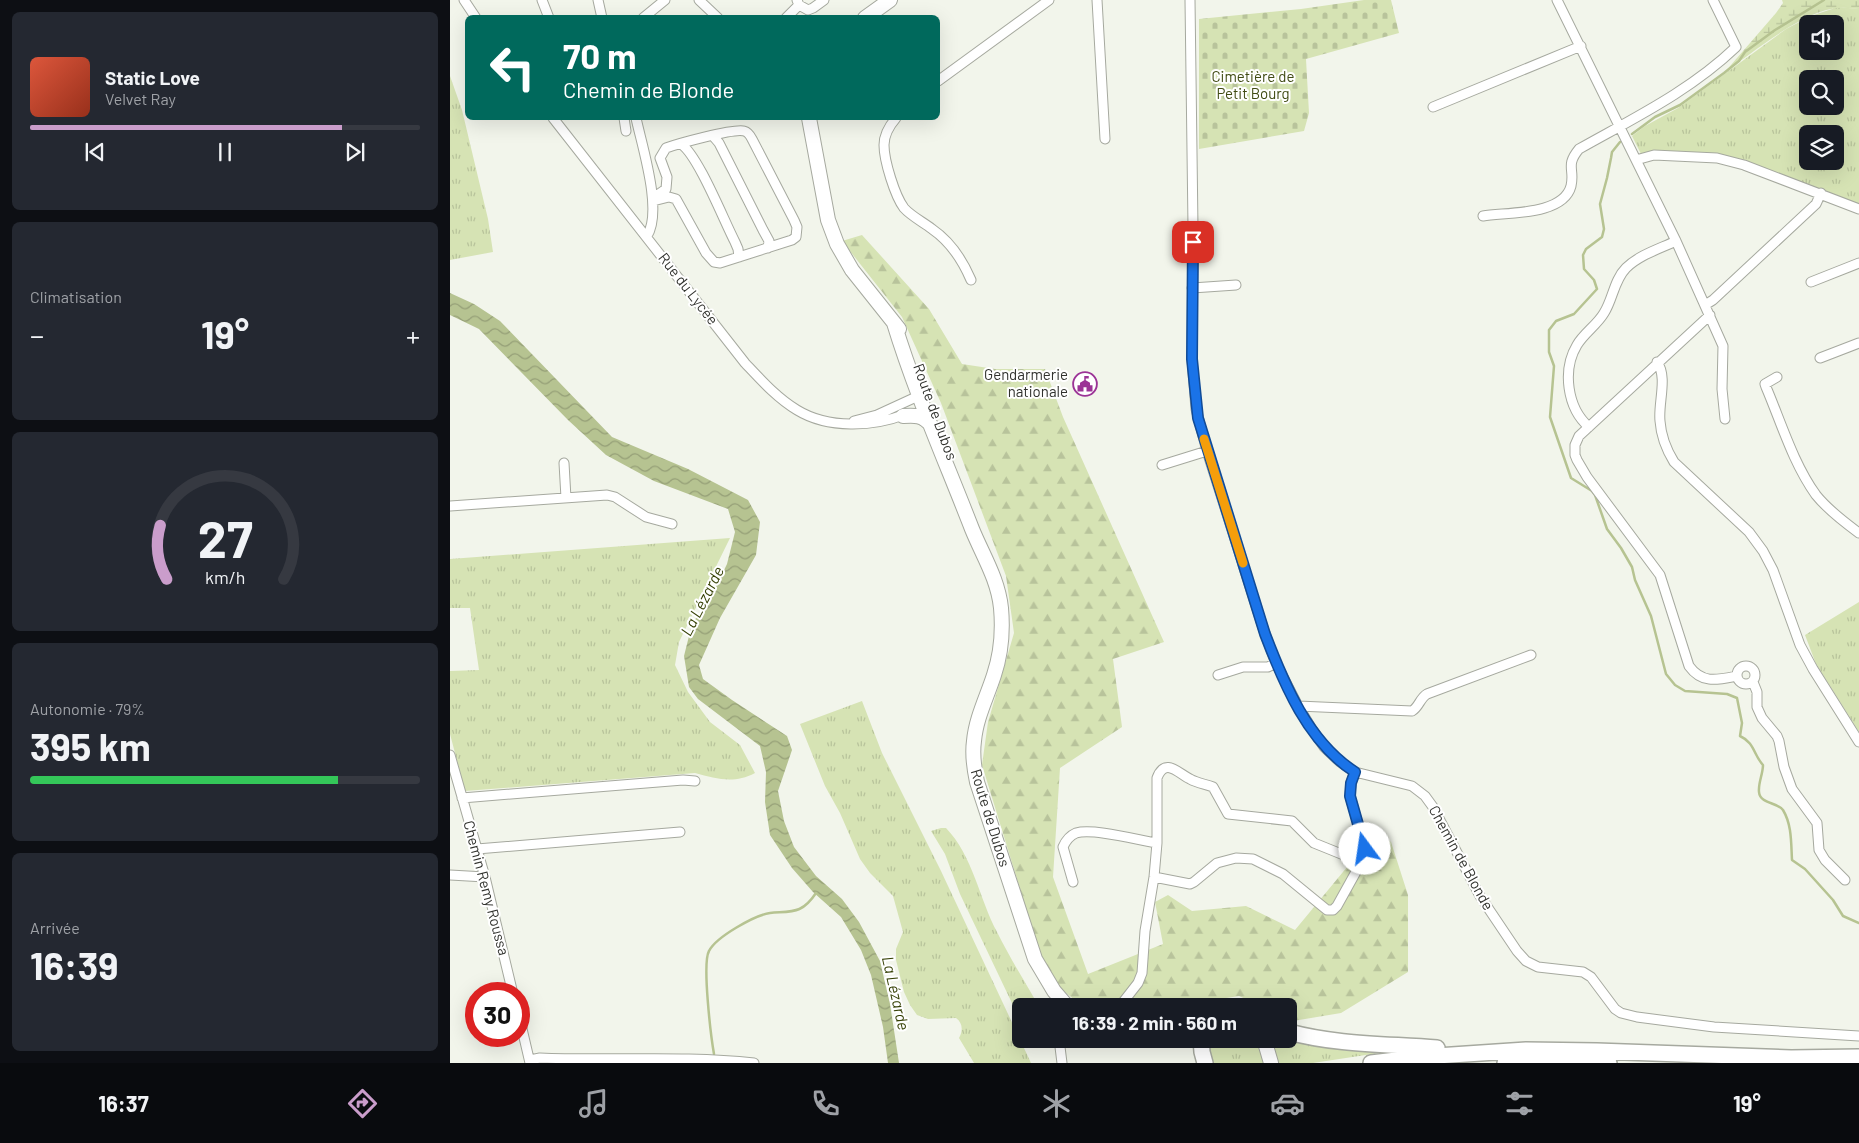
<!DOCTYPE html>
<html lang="fr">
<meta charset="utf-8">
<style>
:root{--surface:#171b24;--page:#242831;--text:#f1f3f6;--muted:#9ea1a6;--line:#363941;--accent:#ca9dcb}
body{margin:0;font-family:Barlow,sans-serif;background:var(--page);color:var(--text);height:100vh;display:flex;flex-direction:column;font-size:19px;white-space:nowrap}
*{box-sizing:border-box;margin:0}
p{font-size:16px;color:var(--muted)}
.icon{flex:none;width:28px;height:28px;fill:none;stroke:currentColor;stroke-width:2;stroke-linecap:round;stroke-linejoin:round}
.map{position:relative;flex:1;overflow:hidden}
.side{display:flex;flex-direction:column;gap:12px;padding:12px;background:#0d0f14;width:450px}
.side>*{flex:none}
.guide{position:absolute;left:15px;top:15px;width:475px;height:105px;border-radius:8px;box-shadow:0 5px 20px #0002;background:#00695c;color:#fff;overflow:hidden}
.controls{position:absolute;left:1349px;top:15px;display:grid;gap:10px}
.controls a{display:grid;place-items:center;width:45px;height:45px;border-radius:8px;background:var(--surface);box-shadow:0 5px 20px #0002;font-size:25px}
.speed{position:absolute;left:15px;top:982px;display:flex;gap:10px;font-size:25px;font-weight:700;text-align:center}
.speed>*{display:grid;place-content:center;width:65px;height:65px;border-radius:50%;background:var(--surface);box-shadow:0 5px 20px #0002;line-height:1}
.speed .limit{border:8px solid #d22;background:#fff;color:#111}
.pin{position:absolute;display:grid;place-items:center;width:42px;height:42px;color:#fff;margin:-21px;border-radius:10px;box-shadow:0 2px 8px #0006}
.me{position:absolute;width:55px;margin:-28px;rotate:346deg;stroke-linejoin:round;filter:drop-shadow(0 0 4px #0008)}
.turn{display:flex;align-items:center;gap:18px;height:105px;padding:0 15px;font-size:22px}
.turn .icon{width:65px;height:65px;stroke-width:2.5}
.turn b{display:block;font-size:35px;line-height:42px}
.big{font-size:38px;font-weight:700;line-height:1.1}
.side .widget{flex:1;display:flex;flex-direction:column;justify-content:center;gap:8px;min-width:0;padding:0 18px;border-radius:8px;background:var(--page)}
.side .dial{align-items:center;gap:0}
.dial svg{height:130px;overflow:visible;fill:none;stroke:var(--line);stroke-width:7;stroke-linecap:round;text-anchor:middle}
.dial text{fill:var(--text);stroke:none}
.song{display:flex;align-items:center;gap:15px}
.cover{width:60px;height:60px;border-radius:8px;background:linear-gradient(135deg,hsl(10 70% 55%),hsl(10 70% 35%))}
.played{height:5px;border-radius:2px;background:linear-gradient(90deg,var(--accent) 80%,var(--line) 80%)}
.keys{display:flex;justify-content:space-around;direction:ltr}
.heat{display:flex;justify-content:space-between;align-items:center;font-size:28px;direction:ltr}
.charge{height:8px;border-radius:4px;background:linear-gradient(90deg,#34c759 79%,var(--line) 0)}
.trip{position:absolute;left:562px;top:998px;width:285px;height:50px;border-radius:8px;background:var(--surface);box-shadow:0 5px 20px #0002;font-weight:700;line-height:50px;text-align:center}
.tab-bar{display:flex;height:80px;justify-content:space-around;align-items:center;background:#090b0e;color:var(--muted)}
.tab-bar .icon{width:35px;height:35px}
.tab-bar .selected{color:var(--accent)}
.tab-bar b{font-size:22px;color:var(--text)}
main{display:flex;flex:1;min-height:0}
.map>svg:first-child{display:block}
</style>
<main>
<section class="side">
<div class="widget">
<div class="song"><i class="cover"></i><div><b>Static Love</b><p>Velvet Ray</p></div></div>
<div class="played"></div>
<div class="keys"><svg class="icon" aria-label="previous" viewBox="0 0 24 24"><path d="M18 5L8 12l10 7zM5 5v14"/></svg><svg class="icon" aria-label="pause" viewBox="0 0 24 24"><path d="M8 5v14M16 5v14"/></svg><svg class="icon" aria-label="next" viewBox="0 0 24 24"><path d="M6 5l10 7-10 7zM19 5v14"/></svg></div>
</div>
<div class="widget"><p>Climatisation</p>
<div class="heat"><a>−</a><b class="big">19°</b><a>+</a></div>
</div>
<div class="widget dial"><svg viewBox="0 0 100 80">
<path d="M14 69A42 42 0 1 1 86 69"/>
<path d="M14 69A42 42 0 0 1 10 36" stroke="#ca9dcb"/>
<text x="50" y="56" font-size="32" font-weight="700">27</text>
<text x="50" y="72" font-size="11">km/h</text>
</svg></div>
<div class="widget"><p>Autonomie · 79%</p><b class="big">395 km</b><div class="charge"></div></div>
<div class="widget"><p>Arrivée</p><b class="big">16:39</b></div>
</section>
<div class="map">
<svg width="1409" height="1063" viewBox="0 0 1409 1063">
<defs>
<pattern id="grass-tufts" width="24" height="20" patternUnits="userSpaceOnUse" patternTransform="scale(1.25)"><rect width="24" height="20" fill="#d6e3b4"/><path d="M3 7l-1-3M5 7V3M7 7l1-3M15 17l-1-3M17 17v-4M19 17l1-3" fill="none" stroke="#b8c39b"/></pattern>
<pattern id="forest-firs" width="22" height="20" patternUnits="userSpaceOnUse" patternTransform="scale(1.25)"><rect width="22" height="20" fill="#d6e3b4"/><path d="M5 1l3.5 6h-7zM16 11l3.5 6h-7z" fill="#b8c39b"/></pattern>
<pattern id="wetland-marsh" width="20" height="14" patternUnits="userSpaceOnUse" patternTransform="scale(1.25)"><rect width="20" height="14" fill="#d6e3b4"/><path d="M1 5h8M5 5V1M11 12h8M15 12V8" fill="none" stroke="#b8c39b"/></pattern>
<pattern id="cemetery-stones" width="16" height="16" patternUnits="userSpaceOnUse" patternTransform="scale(1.25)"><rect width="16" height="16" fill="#d6e3b4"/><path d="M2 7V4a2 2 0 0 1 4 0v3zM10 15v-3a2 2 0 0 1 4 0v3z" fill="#b8c39b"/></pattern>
<pattern id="water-waves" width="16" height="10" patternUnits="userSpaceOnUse" patternTransform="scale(1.25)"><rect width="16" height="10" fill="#b6c391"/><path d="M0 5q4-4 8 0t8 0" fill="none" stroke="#959f77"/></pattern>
</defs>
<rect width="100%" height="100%" fill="#f2f5eb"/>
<path fill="url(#grass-tufts)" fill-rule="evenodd" d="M1388 7 1409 9V209L1267 158H1193L1182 136 1195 126 1228 108 1336 29 1361 16ZM1358 24H1385V51H1358ZM1358 79H1385V106H1358ZM1358 134H1385V161H1358Z
M0 76 12 110 38 219 43 252 0 260Z
M280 538 229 642 225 665 238 692 260 722 290 745 305 773C284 784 267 779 245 773L15 791 0 734V671L29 670 20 608H0V559Z
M1409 602V732L1366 664 1355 635Z
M412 701 432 753 491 871 581 1063H524L509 1038C513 1031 513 1023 506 1018L478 1019 467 1015 460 1005 454 992 446 960V949L453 932 443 896 420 873 410 859 390 813 375 786 350 724Z
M491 828H496C523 856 529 898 547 932 559 956 573 979 587 1003L588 1006H571V1022L510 894 495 854 481 831Z
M753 1039H807L815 1063H762Z
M823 1039H839L942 1051 863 1063H827Z"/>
<path fill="url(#forest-firs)" d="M412 235 479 309 512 364 545 369H595L613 417 714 642 663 659 672 727 610 768 603 877 638 974 713 944 705 902 718 895 742 911 796 906 845 930 926 832 941 842 958 895V972L891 1013 843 1021 839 1019V1006H811L789 996 726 1006H632L609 987 591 957 532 765 538 722 564 633 556 576 491 403 452 317 392 241Z"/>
<path fill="url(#wetland-marsh)" d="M1332 0H1409V9C1403 9 1396 7 1389 8 1355 9 1302 53 1274 73L1326 13 1333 3Z"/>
<path fill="url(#cemetery-stones)" d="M914 0H941L949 33 856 59 859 113 854 131 749 149V19L851 9Z"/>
<path fill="url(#water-waves)" d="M0 293 24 304 50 321 162 437 238 469 298 500 310 522 306 555 270 618 249 665 253 679 282 700 337 736 342 750 328 791 334 821 344 847 366 876 392 899 409 922 430 961 440 1004 449 1063H438L433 1027 421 975 411 950 391 917 363 892 342 868 320 835 315 802 316 772 310 746 248 699 239 687 234 656 242 624 263 593 277 564 285 532 278 509 204 481 156 455 118 420 29 329 0 315Z"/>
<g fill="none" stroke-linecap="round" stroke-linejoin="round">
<path stroke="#b6c391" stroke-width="2.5" d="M1182 134 1205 117 1230 105 1274 73 1289 61 1295 52 1325 30 1374 0
M1170 142 1162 152 1161 158 1157 178 1150 204 1154 229 1152 237 1136 249 1133 255 1134 269 1144 280 1147 289 1124 314 1106 321 1099 330V352L1104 366 1100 417 1121 478 1142 491 1145 495 1157 529 1171 548 1182 567 1185 580 1201 616 1216 674 1225 685 1235 691 1277 694 1287 698 1292 723 1290 736C1305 743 1303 754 1313 765 1313 774 1308 783 1309 792 1310 804 1327 802 1333 810 1342 825 1341 843 1342 860L1355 869 1383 900 1393 916 1409 923
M264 1054C261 1037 252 963 259 951 266 937 305 915 320 913 343 911 352 914 366 893"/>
<g stroke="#a6a99f" stroke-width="11">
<path id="minor" d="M14 0 26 18
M92 0 99 18
M148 0 152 18
M249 0 268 18
M347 0 349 5 358 10 363 8 374 0
M647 0 655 139
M740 0 743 227 742 359 746 409 757 451 815 634 826 663 848 706 862 729 874 747 890 762 905 772 962 786 975 796 983 807 1030 896 1067 951 1076 961 1088 967 1133 972 1141 977 1165 1009 1171 1013 1187 1017 1264 1027 1409 1036
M1107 0 1226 241 1273 346 1272 389 1275 419
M193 18 215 0
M336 18 349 5
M488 81 599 0
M983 107 1131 46
M103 118 295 363C311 380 327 398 347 410 378 429 423 427 456 414
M174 118 176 131
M186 118C192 146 213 211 197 236
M446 118C440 125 434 135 434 145 434 161 445 196 454 208 461 216 473 222 482 229 501 242 512 259 521 280
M263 136 269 143 313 230 319 241 318 248
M231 144C248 155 274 221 285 242L288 249 289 257
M1186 160 1204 155 1267 158 1294 165 1409 209
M203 201 219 197 226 199 256 253 264 262 270 263 342 240 346 237 347 227 344 220 302 139C300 135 298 132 294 131 284 128 227 144 216 148L210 158 217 177 216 189 203 198
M1033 216C1056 212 1113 216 1121 186 1125 169 1115 166 1129 149 1184 118 1240 91 1286 47L1263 0
M1361 282 1409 263
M742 288 786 285
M1255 305 1263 300 1366 204 1371 193
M1260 315 1129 436 1125 445V455L1127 460 1137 477 1210 575 1239 666C1252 684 1267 680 1287 676
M1370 358 1409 343
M1207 362C1218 377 1208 403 1210 421 1211 436 1216 449 1224 462L1299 532 1313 551 1323 570 1350 645 1363 669 1409 742
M1327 377 1315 384 1316 387C1331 422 1343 463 1366 495 1378 510 1394 522 1409 533
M404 421 427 415 477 392
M1139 427C1117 408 1112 370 1127 345 1134 333 1147 325 1154 313 1163 299 1164 280 1176 268 1189 255 1209 249 1226 241
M114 463 116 498
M712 465 757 451
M0 506 157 495 165 497 196 517 222 524
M1287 675a9 9 0 1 1 18 0a9 9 0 1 1-18 0Z
M768 675 793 667H818L826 663
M1303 682 1307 692V707L1312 718 1327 736 1329 741 1334 767 1342 789 1367 823 1369 850 1375 860 1395 880
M848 706 962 711C969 707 970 698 977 694L1081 655
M0 755 35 877 63 994
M12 798 233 780 245 781
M27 849 230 832
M0 875 35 877
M704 877 740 884 744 882 767 863 786 858 803 859 833 874 877 910H883L887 906 907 870 915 849 900 796 901 783 905 772
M623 882 613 847C616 840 619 836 626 833 643 828 688 840 707 843
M670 1006 688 983 692 973 695 931 704 877 707 843V778C715 757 728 773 740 779 747 783 755 784 763 787L778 814 842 821 864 843 911 862
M69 1016 80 1063
M80 1060 90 1058C161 1061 233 1055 304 1063
M612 1063 610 1047 614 1039"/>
</g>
<g stroke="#a6a99f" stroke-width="16">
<path id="primary" d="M415 18 440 0
M359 118 378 220 387 244 402 270 449 329
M444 323C465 392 496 462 522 529 533 556 548 579 551 608 553 630 551 654 544 675 537 697 526 718 524 741 522 755 524 768 527 782L585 959 604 991 617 1006
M453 416C465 415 473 415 481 425
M814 1039 821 1063"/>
</g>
<g stroke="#a6a99f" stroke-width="18">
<path id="trunk" d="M839 1032C887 1045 937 1044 987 1048
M751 1039 752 1052 755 1063
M921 1063 972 1057 1076 1050 1147 1051 1341 1058 1409 1057
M1055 1063 1129 1062 1159 1063"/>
</g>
<use href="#minor" stroke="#fff" stroke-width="9"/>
<use href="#primary" stroke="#fff" stroke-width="14"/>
<use href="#trunk" stroke="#fff" stroke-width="15"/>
</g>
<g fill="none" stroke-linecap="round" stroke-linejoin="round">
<g stroke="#114b97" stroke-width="12">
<path id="route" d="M743 242 742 359 748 418 815 634C834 684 858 742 905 772L901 783 900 796 915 849"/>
</g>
<use href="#route" stroke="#1a73e8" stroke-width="9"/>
<path stroke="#f59e0b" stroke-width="9" d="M754 439 793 563"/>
</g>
<defs>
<g id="civic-ring" transform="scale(1.25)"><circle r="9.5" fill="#fff" stroke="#9b3396" stroke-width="1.5"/><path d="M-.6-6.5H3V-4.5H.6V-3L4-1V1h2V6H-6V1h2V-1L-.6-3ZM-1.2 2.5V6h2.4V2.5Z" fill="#9b3396"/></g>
</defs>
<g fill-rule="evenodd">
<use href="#civic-ring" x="635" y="384"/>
</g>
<g text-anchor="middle" stroke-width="4" stroke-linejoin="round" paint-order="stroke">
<g font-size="15" fill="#404b13" stroke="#fff">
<text x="803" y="82">Cimetière de<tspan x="803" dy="17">Petit Bourg</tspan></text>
</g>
<g font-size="15" fill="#31322e" stroke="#fff">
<text transform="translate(238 289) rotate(52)" y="5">Rue du Lycée</text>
<text transform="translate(485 412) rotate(70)" y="5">Route de Dubos</text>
<text transform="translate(540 818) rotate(73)" y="5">Route de Dubos</text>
<text transform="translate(1011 858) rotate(61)" y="5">Chemin de Blonde</text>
<text transform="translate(36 888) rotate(75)" y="5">Chemin Remy Roussa</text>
</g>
<g font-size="15" fill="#31322e" stroke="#fff" text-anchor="end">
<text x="618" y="380">Gendarmerie<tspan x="618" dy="17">nationale</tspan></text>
</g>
<g font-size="16" font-style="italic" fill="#354004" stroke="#fff">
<text transform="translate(252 601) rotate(-63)" y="6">La Lézarde</text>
<text transform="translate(446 993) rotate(77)" y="6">La Lézarde</text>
</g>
</g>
</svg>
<div class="controls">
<a><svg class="icon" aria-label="sound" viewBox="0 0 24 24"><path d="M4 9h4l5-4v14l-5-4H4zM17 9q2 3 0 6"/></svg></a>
<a><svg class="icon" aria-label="search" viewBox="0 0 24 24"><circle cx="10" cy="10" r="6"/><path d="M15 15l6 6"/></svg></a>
<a><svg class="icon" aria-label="layers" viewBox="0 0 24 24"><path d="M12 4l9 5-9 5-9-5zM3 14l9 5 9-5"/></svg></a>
</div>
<div class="speed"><div class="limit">30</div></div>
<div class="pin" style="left:743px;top:242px;background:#d93025"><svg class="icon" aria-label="arrive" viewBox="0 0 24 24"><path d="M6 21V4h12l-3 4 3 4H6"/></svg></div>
<svg class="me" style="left:915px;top:849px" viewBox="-20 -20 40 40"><circle r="19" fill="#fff"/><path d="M0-13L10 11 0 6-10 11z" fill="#1a73e8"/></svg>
<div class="trip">16:39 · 2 min · 560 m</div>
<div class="guide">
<div class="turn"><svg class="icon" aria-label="left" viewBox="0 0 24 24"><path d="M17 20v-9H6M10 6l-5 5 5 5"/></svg><div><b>70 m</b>Chemin de Blonde</div></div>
</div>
</div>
</main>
<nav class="tab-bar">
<b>16:37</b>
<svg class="icon selected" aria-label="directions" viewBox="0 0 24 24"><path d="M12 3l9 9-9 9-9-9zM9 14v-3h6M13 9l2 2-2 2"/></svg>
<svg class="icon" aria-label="music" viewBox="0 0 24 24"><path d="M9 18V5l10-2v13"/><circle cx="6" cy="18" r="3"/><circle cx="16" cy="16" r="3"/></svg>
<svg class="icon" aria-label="phone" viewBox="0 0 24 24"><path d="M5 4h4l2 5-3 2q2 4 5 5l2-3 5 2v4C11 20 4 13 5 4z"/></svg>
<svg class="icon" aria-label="climate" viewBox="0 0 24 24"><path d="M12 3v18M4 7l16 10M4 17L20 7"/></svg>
<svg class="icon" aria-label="car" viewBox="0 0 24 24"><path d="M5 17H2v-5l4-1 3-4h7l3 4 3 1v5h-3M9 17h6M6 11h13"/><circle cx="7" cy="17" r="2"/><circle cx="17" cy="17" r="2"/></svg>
<svg class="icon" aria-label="filters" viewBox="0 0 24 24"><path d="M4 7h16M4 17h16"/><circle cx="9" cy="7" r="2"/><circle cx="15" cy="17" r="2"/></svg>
<b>19°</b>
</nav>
